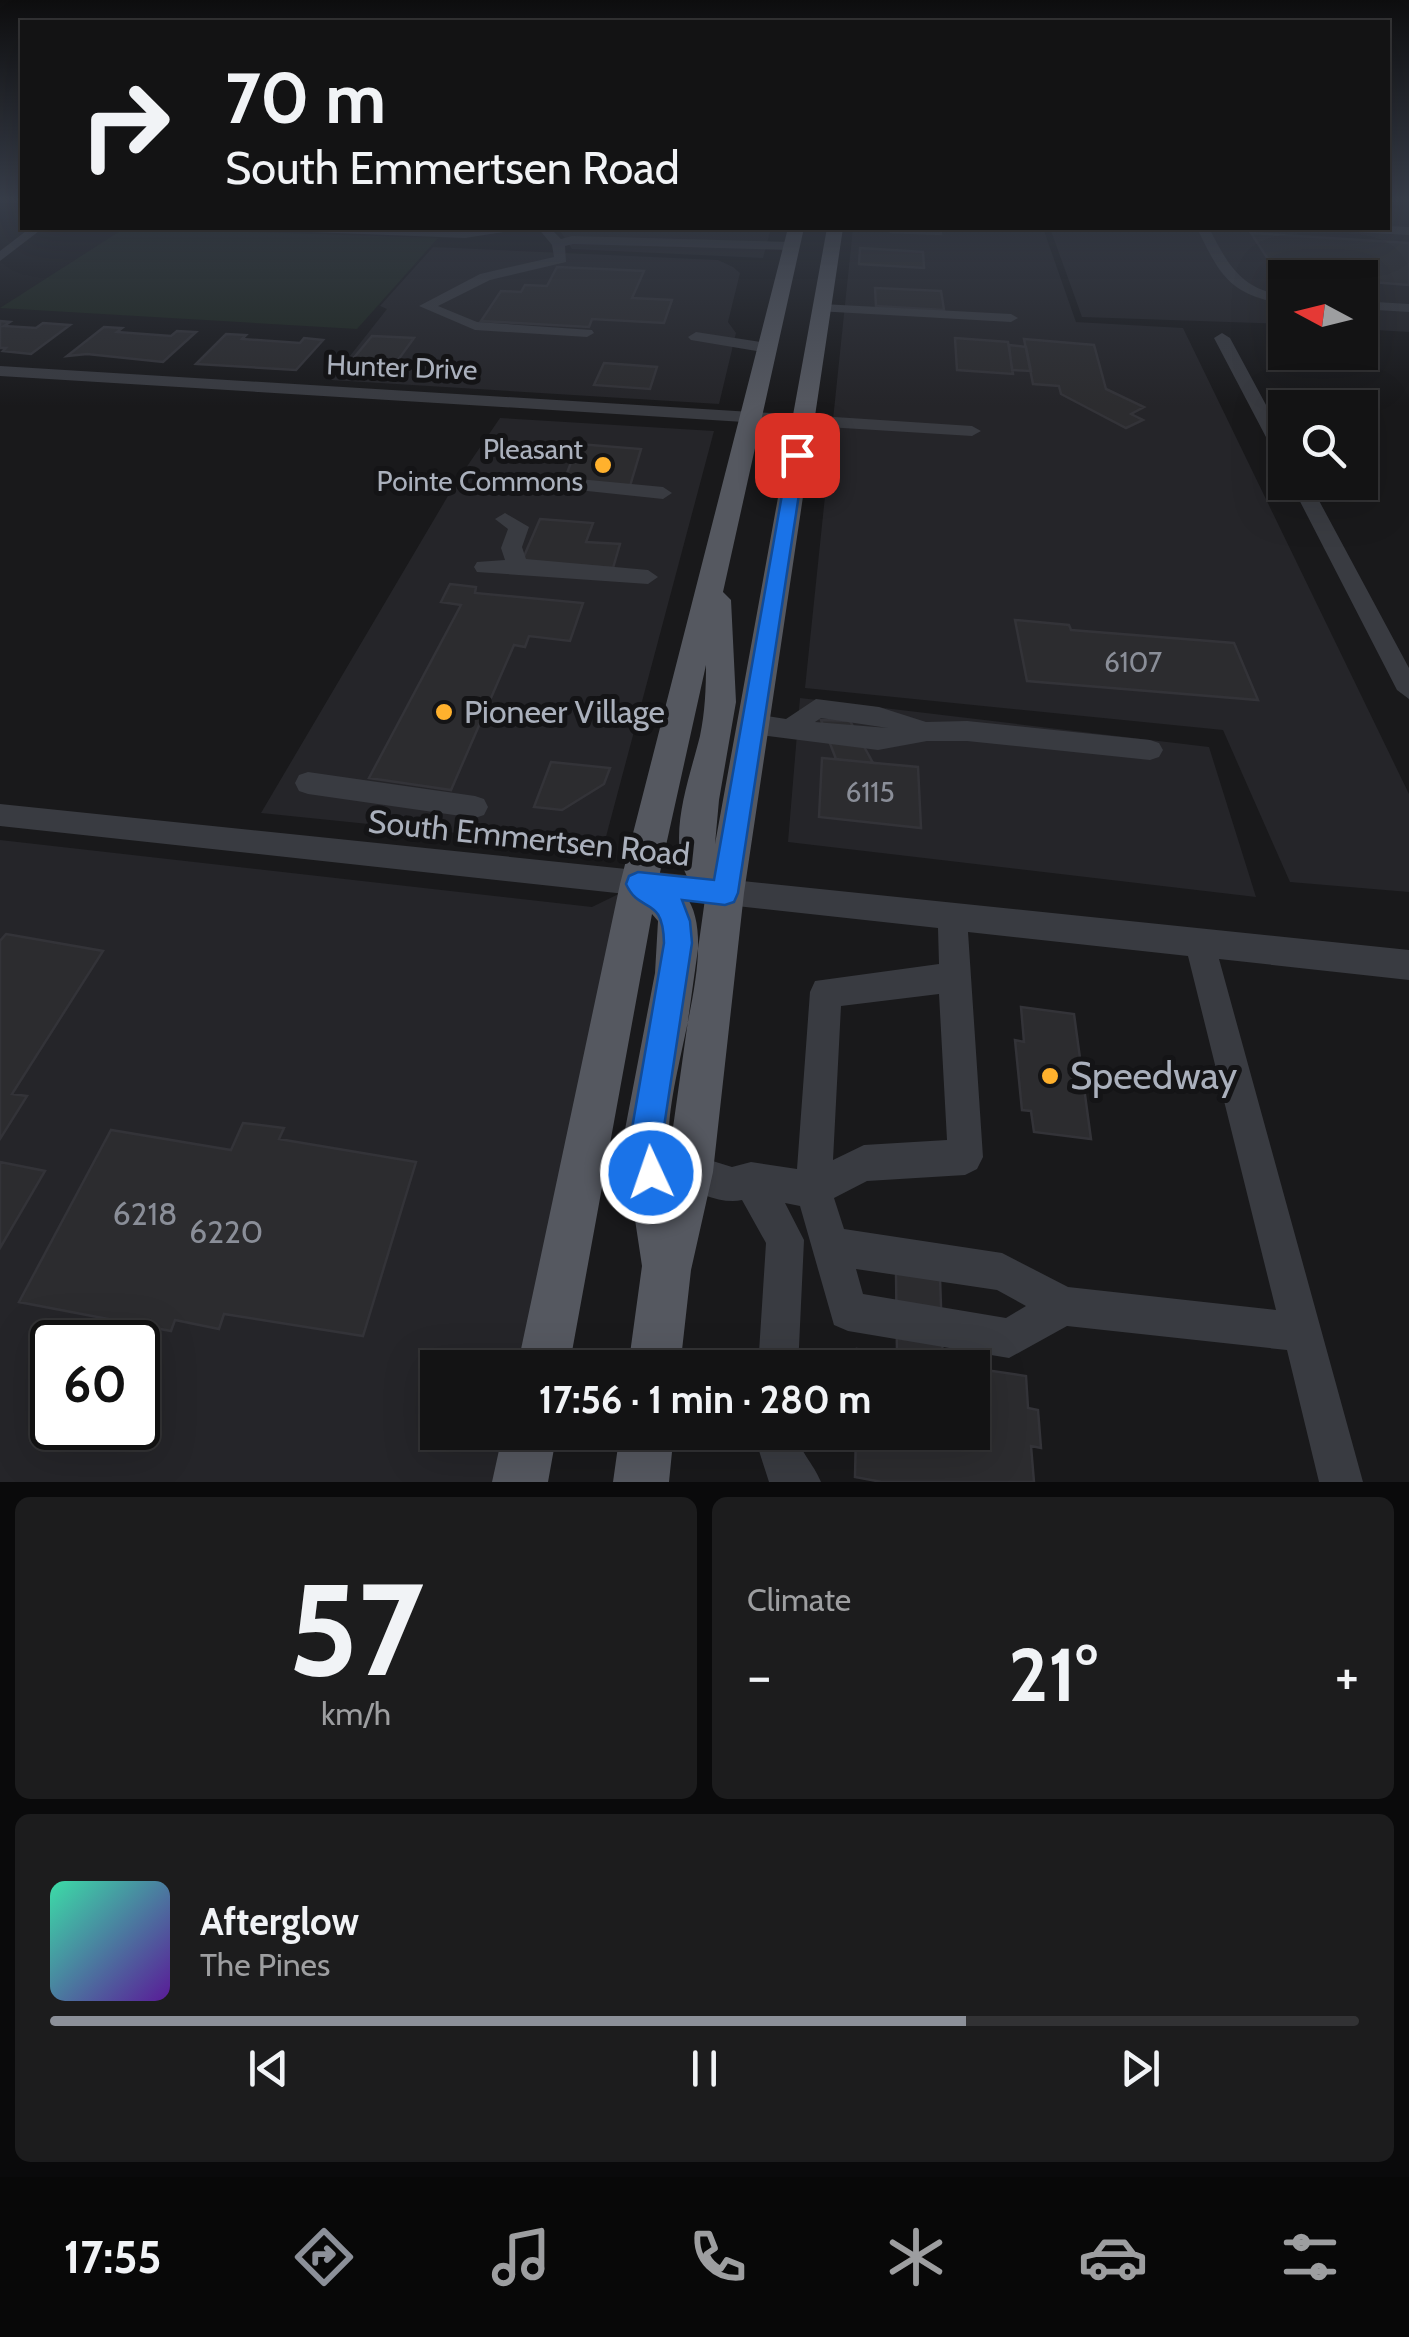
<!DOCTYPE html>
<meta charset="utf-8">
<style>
:root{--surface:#131314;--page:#1c1c1d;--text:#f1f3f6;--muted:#9d9ea0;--line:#323234;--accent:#8c9099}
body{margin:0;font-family:Cabin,sans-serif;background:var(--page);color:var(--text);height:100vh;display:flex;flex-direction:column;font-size:38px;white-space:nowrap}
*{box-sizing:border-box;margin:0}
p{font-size:32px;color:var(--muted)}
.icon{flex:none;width:55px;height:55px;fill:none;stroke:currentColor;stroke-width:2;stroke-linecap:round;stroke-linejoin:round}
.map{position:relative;height:1482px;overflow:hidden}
.panel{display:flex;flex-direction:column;gap:15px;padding:15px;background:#0a0a0b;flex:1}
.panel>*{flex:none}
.hud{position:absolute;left:20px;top:20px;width:1370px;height:210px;border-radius:0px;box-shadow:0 10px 40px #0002,0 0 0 2px var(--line);background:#131314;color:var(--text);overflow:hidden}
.needle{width:65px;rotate:277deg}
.buttons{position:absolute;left:1268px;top:260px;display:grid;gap:20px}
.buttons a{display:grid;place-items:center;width:110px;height:110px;border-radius:0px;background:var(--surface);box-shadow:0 10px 40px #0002,0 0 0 2px var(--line);font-size:50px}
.speed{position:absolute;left:30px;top:1320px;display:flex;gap:20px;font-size:50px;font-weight:700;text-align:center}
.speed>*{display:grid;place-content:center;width:130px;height:130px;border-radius:50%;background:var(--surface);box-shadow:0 10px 40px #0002,0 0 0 2px var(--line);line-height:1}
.speed .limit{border:5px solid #111;border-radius:15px;background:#fff;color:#111}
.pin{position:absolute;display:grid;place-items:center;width:85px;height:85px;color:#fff;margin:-42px;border-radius:20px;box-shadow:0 5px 15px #0006}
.me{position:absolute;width:110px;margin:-55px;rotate:357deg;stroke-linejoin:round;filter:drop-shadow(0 0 8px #0008)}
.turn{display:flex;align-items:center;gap:35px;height:210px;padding:0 40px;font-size:45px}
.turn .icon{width:130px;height:130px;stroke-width:2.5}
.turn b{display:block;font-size:70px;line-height:85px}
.big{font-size:75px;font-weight:700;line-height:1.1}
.panel .widget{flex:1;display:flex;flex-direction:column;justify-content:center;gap:15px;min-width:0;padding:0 35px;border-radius:15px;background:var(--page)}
.panel .dial{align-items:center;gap:0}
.dial b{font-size:130px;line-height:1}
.song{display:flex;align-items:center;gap:30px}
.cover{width:120px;height:120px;border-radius:15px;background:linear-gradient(135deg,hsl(160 70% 55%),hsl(270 70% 35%))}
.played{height:10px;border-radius:5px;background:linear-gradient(90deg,var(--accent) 70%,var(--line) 70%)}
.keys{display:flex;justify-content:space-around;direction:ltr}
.heat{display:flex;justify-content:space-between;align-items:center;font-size:55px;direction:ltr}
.panel .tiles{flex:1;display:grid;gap:15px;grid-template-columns:1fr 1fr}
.widget:last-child{grid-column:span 2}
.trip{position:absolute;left:420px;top:1350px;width:570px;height:100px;border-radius:0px;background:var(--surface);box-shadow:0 10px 40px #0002,0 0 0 2px var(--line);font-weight:700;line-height:100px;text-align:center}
.tab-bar{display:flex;height:160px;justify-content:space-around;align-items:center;background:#080808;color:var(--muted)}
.tab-bar .icon{width:70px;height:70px}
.tab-bar .selected{color:var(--accent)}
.tab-bar b{font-size:45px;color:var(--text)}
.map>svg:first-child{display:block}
</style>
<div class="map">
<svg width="1409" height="1482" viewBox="0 0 1409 1482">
<rect width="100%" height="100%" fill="#19191b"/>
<path fill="#252529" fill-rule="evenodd" d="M1388 199H1409V332L1360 329V278H1285V324L1082 317 1050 228H1388Z
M597 228H771L763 258 572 249 561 232Z
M853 228H1043L1076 322 1183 328 1409 794V892L1290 882 1223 730 805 688Z
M433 247 718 260 733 267 740 273 728 322 736 333 719 404 331 380 387 309 380 306Z
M500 418 714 431 603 848 261 813 455 484Z
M800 698 1209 747 1256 897 788 842Z
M0 840 592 907 639 884 543 1367 438 1368V1432L530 1433 520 1482H0ZM52 1342H138V1428H52Z"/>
<path fill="#1e271f" d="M125 228 438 238 357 329 0 308Z"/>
<path fill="#2c2c2f" stroke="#333338" stroke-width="2.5" d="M891 228H940L941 234 891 232Z
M1251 233 1409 243V285L1360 281V278L1279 276Z
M860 248 923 252 924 268 859 264Z
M557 267 644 271 632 298 672 300 664 323 592 319 589 327 481 321 501 291 521 292 525 285 547 286Z
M875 288 941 291 944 310 876 306Z
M0 321 10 322 4 326 36 328 43 323 70 325 31 354 3 351 6 348H0Z
M104 327 122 328 117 332 171 336 177 331 196 332 163 362 87 354 67 356Z
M226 334 246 335 242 339 300 343 304 338 323 340 296 370 196 364Z
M372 336 414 338 387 375 342 372Z
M955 338 1008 342 1013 374 957 370Z
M1024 339 1094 345 1106 389 1144 407 1131 414 1143 420 1126 428 1061 394 1059 386 1033 384Z
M1009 345 1026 347 1031 371 1012 370Z
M604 363 657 367 650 389 594 385Z
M578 444 641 449 630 486 564 481Z
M540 519 593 523 586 542 620 544 613 568 522 561Z
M450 584 476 587 475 593 583 603 570 641 529 636 525 647 514 645 451 790 369 778 461 605 441 602Z
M1015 620 1069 625 1071 630 1234 643 1258 700 1027 681Z
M821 720 850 721 873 763 836 759Z
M822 758 918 767 921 828 819 817Z
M551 762 610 768 604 784 562 810 534 807Z
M6 934 103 951 12 1094 27 1096 0 1139V941Z
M1021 1007 1074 1014 1091 1139 1034 1132 1031 1111 1022 1110 1015 1040 1024 1042Z
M243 1123 284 1128 279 1139 416 1162 363 1336 224 1314 219 1329 175 1320 171 1331 19 1302 111 1130 231 1150Z
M0 1162 45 1171 0 1248Z
M896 1272 940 1278 943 1363 897 1355Z
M857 1349 943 1363 970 1368H857Z
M972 1368 1026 1376 1028 1408 1038 1410 1041 1448 1031 1446 1034 1482H882L855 1477 856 1432H972Z"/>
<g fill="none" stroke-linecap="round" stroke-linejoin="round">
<path fill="#393b41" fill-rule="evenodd" d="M1388 226 1409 227V235L1353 232 1347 228Z
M30 228H43L0 261V251Z
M306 228H530L465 238 312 232Z
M538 228H550L561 239 572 236 792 242 798 246 792 250 573 244 565 246 566 262 490 280 438 306 477 322 592 330 594 333 587 337 475 330 419 306 480 274 554 257 552 245Z
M1197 228H1209C1228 265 1241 289 1285 296V304C1230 295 1220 276 1197 228Z
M1360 301 1409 304V312L1360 309Z
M822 304 1011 314 1018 318 1011 322 817 311 815 308Z
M696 332 768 343 776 348 768 353 691 340 688 337Z
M1222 333 1230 338 1285 440V461L1276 456 1214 338Z
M0 366 850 418 972 426 981 431 972 436 0 376Z
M547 476 663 487 672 493 663 499 540 486V478Z
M1290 482H1309L1409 668V699L1397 690Z
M505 513 529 527 522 547 526 559 648 570 658 577 648 584 477 572 474 567 477 562 505 560 501 548 508 529 495 519Z
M816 699 879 707 926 722 967 721 1150 740 1159 743 1163 750 1159 757 1150 760 967 741H927L878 750 753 734 744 731 741 724 744 717 753 714 786 719ZM821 718 888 728 815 722Z
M308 772 475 796 484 799 488 807 484 815 475 818 308 794 299 791 295 783 299 775Z
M0 804 1409 950V980L1219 959 1363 1482H1319L1287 1350 1067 1326 1009 1358 848 1331 834 1325 800 1206 785 1203 804 1240 798 1368H758L766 1243 742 1200C723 1205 696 1192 677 1185L672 1172 677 1159 690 1154 732 1167 751 1162 797 1169 810 992 815 981 939 964 938 928 0 826ZM968 932 1188 956 1276 1310 1068 1287 1002 1253 844 1229 834 1198 867 1181 965 1175 977 1169 983 1157ZM939 994 947 1140 864 1145 833 1160 841 1006ZM856 1269 997 1290 1026 1306 1006 1318 863 1294Z
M753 1432H795C803 1457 812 1461 821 1482H769Z"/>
<path fill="#555860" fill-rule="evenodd" d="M788 228H804L723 592 731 600 736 702 719 800 715 844 827 228H843L744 893 713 1172 691 1270 680 1368H628L642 1266 623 1140 655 973 658 921 652 914 569 1368H517L620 884ZM706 665C706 689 705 712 700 736 688 785 657 860 705 899L670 1149C660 1087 725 945 685 895 679 888 667 882 659 877Z
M503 1432H557L548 1482H492Z
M620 1432H674L669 1482H613Z"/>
</g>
<linearGradient id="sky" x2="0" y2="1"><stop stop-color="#0e0e0f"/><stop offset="0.49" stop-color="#383e4a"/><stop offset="1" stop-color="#383e4a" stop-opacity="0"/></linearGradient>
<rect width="1409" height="406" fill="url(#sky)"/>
<path fill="#1a73e8" stroke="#114b97" stroke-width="2.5" d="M797 450 805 455 738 893 734 902 725 905 682 900 690 921 692 943 662 1140 667 1173 662 1184 651 1189 639 1184 630 1140 664 943C663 894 640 915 626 884L629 876 638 872 714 880 789 455Z"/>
<g fill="#ffb12d" stroke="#141416" stroke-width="4">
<circle cx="603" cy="465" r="10"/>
<circle cx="444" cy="712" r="10"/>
<circle cx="1050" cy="1076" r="10"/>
</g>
<g text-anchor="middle" stroke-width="10" stroke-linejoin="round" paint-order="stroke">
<g font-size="28" fill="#aab0bc" stroke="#141416">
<text transform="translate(402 367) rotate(2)" y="10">Hunter Drive</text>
</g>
<g font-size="28" fill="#aab0bc" stroke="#141416" text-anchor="end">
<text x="583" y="459">Pleasant<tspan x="583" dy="32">Pointe Commons</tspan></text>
</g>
<g font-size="28" fill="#8a8e98">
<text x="1133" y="672">6107</text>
<text x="870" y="802">6115</text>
</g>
<g font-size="32" fill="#aab0bc" stroke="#141416" text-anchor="start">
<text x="464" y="723">Pioneer Village</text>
</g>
<g font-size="32" fill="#aab0bc" stroke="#141416">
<text transform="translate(529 838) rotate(6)" y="11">South Emmertsen Road</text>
</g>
<g font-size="32" fill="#8a8e98">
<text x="145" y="1225">6218</text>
<text x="226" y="1243">6220</text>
</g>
<g font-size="38" fill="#aab0bc" stroke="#141416" text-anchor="start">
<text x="1070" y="1089">Speedway</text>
</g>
</g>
</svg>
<div class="buttons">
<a><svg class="needle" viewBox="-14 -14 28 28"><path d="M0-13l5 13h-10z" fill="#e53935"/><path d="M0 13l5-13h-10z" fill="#9d9ea0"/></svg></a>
<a><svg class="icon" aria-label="search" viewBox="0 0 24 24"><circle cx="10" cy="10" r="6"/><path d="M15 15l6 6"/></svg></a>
</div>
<div class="speed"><div class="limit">60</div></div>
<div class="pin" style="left:797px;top:455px;background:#d93025"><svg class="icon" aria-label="arrive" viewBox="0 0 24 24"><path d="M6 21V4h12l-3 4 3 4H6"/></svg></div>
<svg class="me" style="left:651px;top:1173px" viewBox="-20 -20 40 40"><circle r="17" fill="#1a73e8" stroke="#fff" stroke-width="3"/><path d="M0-11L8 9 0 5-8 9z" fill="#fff"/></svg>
<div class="trip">17:56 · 1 min · 280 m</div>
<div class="hud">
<div class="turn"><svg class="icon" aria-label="right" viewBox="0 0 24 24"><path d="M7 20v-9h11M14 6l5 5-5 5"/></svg><div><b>70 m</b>South Emmertsen Road</div></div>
</div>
</div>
<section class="panel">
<div class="tiles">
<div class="widget dial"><b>57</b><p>km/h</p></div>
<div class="widget"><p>Climate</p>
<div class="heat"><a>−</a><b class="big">21°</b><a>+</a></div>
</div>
<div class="widget">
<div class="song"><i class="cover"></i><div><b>Afterglow</b><p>The Pines</p></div></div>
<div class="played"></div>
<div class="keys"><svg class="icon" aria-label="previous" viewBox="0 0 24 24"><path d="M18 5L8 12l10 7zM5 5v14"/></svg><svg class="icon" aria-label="pause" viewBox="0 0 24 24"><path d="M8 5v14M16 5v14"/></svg><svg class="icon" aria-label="next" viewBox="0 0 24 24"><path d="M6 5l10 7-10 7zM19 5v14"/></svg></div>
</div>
</div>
</section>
<nav class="tab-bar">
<b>17:55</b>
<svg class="icon selected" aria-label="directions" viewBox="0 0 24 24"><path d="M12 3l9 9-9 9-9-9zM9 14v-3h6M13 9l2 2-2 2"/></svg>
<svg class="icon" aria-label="music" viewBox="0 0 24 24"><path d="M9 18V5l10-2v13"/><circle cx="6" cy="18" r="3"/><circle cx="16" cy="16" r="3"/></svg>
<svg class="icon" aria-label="phone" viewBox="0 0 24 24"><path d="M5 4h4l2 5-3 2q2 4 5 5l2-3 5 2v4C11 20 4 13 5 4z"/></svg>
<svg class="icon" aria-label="climate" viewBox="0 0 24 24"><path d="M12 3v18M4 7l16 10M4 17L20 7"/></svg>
<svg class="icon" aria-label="car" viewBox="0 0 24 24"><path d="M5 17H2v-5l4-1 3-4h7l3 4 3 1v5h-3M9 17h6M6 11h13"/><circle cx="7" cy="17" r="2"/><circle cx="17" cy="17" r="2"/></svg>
<svg class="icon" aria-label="filters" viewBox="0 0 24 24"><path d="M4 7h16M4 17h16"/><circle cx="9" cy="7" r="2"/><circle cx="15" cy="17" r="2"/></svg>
</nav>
